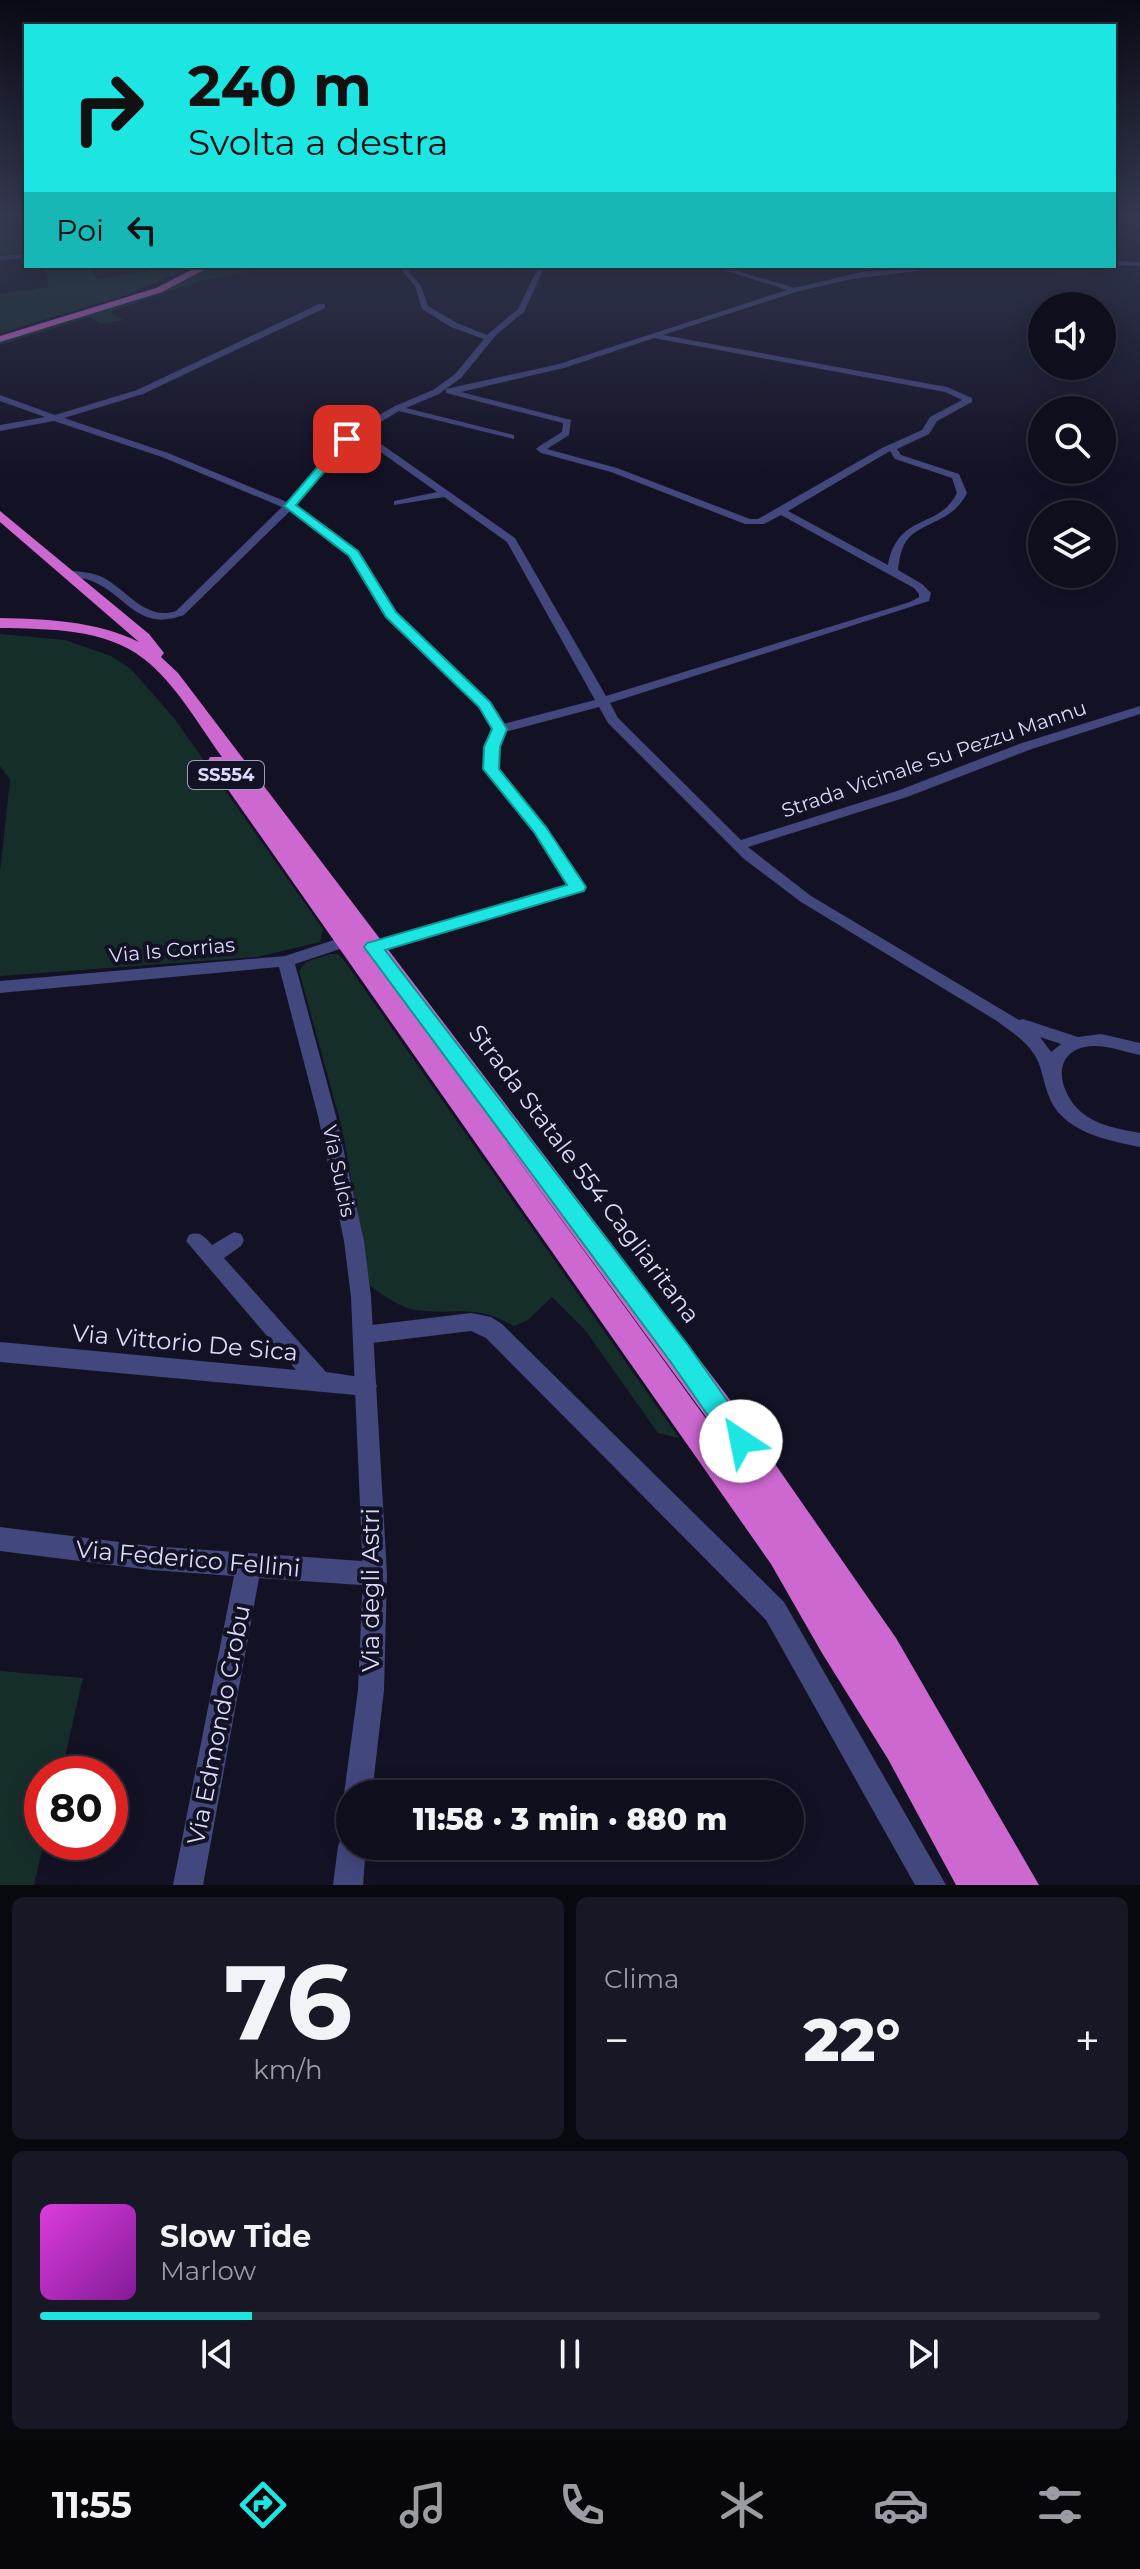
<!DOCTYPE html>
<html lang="it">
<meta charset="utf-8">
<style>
:root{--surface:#0e0e1c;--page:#171725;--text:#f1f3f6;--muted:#9b9ca3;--line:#2e2e3b;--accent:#1ce5e2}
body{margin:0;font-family:Montserrat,sans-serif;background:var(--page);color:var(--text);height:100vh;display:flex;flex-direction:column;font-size:30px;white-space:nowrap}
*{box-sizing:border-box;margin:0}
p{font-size:26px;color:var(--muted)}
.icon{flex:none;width:44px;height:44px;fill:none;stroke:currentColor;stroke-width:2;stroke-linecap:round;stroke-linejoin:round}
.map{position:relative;height:1885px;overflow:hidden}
.panel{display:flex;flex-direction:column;gap:12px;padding:12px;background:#08080f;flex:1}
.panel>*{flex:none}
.banner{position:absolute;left:24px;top:24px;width:1092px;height:244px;border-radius:0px;box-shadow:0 4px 20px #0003,0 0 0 2px var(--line);background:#1ce5e2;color:#111;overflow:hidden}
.fabs{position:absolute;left:1028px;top:292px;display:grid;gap:16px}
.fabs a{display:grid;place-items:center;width:88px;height:88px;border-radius:50%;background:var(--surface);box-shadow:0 4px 20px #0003,0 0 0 2px var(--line);font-size:40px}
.speed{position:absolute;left:24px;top:1756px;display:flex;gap:16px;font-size:40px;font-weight:700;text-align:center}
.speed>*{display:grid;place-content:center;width:104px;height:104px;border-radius:50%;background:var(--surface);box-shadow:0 4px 20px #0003,0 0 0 2px var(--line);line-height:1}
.speed .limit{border:12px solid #d22;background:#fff;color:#111}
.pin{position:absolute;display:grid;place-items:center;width:68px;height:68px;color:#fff;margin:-34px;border-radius:16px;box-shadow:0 4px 12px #0006}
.me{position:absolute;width:88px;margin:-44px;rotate:326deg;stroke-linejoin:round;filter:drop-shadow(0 0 6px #0008)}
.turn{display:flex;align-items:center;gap:28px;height:168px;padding:0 32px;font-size:36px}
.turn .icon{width:104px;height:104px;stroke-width:2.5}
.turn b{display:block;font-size:56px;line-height:68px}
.then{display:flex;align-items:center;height:76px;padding:0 32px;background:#0003;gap:16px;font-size:30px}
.big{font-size:60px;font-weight:800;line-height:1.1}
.panel .widget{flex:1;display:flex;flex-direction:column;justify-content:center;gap:12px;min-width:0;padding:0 28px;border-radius:12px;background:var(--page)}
.panel .dial{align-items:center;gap:0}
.dial b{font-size:104px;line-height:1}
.song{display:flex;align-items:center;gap:24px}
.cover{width:96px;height:96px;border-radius:12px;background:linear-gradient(135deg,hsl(300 70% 55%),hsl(290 70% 35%))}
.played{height:8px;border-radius:4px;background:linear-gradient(90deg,var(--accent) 20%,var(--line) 20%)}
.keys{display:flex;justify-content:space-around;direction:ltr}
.heat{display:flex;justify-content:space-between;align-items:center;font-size:44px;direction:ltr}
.panel .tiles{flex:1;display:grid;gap:12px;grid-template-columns:1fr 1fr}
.widget:last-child{grid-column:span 2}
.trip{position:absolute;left:336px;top:1780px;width:468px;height:80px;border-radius:40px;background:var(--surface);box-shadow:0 4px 20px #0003,0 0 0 2px var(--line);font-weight:800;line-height:80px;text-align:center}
.tabs{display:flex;height:128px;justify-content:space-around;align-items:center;background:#06060b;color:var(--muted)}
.tabs .icon{width:56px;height:56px}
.tabs .current{color:var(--accent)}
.tabs b{font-size:36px;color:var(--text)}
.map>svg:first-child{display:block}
</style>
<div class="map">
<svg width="1140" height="1885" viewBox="0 0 1140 1885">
<rect width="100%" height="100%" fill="#131225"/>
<path fill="#162e2a" d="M0 213H26V254L0 255Z
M44 266H89L97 279 149 271 146 266H193L124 296 0 333V294L49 287Z
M210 266H229L246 272 199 281 112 311 111 314 124 320 100 324 90 317 0 345V340L165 289Z
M0 634 65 640 111 656 131 669 174 718 323 929 320 942 257 957 0 976V872L10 780 0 766Z
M330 954H338L346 963 679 1438 658 1433 585 1330 552 1297 528 1320 514 1326C472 1302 457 1316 415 1310 398 1307 384 1295 370 1286L342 1128 299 971 306 962Z
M0 1671 83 1678 61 1774H42V1842H44L34 1885H0Z"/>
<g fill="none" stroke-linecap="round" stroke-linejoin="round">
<path fill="#42477e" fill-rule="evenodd" d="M26 254V258L0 260V256Z
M1114 261 1140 262V266L1114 265Z
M398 266H405L421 286 428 306 457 323 487 335 518 309 539 266H545L524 312 497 334 461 378 439 394 406 408 514 435V439L399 411 364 432 515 538 606 696 910 602 919 597V594L914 588 781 515 764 524H745L611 472 541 453 536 449 538 447 562 432 563 423 446 393V389L559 364 787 290 711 266H721L794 288 862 272 958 266 851 279 796 292 663 335 947 387 972 398V402L937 421 929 434 897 449 901 455 959 474 967 493C952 525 916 521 904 545 900 553 899 562 898 570L922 584 931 593 929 601 610 703 618 718 741 840 897 791 1019 744 1140 706V714L1029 750 907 797 748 847 811 896 1019 1020 1023 1019 1078 1037 1101 1034 1140 1043V1055C1121 1051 1097 1041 1078 1049 1050 1061 1063 1097 1081 1112 1098 1126 1119 1129 1140 1133V1147C1106 1140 1061 1132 1048 1094 1043 1081 1042 1066 1034 1054 1025 1040 1010 1031 997 1021L801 902 744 859 608 723 599 707 505 732 499 747 498 769 546 827 586 887 583 890 379 951H367L365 947 367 943 569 885 535 832 484 769 485 747 492 729 480 707 387 616 350 556 290 511 184 615C139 632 129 598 94 582 85 577 73 578 63 575L62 573 67 570C79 572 93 572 104 578 128 591 146 621 176 611L282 507 162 457 54 421 0 431V425L45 417 0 401V395L55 415 137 390 319 304H325V308L143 394 64 418 168 453 287 502 352 430 395 406 433 390 455 374 484 339 451 327 422 309 415 286ZM654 338 945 392 962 400 930 417 922 430 882 448 758 519H750L617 468 547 449 569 435 571 420 461 392 564 368ZM358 436 437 492 394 501V505L444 497 507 542 595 700 503 724 489 702 395 612 358 552 295 506 350 441ZM890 451 895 459 952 478 957 493C939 530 898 512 888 565L788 511ZM1040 1037 1061 1044 1051 1052Z
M234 1232 241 1234 244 1240 241 1246 224 1258 326 1372 374 1379 377 1386 374 1393 366 1396 0 1362V1342L296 1370 186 1241 189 1235C200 1231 204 1236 212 1245Z
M471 1313 491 1317 502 1324 784 1602 946 1885H915L766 1620 486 1338 471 1331 364 1344 356 1342 353 1335 356 1328 364 1326Z
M0 1527 151 1546 375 1562 384 1565 387 1574 384 1583 375 1586 259 1578 203 1885H173L234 1576 151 1570 0 1551Z"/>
<path fill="#42477e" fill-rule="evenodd" d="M346 936 354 941 352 945 295 964 336 1116 364 1241 371 1297 387 1574 384 1690 372 1794H350V1805L344 1794 358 1690 363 1574 351 1297 344 1241 318 1116 279 967 0 993V981L285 956Z
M350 1833V1846H366L363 1885H333L338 1846 342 1836Z"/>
<path fill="#ce68d1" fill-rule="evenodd" d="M199 266H211L162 292 0 342V336L156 288Z
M0 511 149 634 164 653 161 657 178 673 734 1405 896 1638 1039 1885H956L888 1759 822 1653 771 1564 208 761 210 757H222C198 724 176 684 144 659 105 628 47 629 0 628V618C47 619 96 621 139 642L0 522ZM505 1142 712 1425 723 1442Z"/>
</g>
<linearGradient id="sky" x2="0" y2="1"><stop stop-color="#0a0a14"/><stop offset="0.45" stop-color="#333951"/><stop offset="1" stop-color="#333951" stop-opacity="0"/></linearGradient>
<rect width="1140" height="477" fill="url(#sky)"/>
<path fill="#1ce5e2" stroke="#129593" stroke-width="2" d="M343 437 352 439 296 505 358 551 396 612 490 702 507 729 500 747 499 769 546 827 586 887 584 891 385 950 688 1345 750 1433 754 1441 750 1450 741 1453 732 1450 670 1361 364 947 367 943 567 885 534 832 483 769 484 747 492 729 479 707 386 617 349 556 284 506Z"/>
<g text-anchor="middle" stroke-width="8" stroke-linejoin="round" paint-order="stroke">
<rect fill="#131225" stroke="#9e9ebb" stroke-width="2" x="188" y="761" width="76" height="28" rx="6"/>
<g font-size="18" font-weight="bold" fill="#dadafb">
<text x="226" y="781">SS554</text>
</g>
<g font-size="20" fill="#dadafb" stroke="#131225">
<text transform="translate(934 759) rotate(-19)" y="7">Strada Vicinale Su Pezzu Mannu</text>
<text transform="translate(172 950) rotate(-5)" y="7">Via Is Corrias</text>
<text transform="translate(339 1171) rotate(78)" y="7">Via Sulcis</text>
</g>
<g font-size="24" fill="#dadafb" stroke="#131225">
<text transform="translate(584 1174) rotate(53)" y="8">Strada Statale 554 Cagliaritana</text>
<text transform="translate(185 1343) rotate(5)" y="8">Via Vittorio De Sica</text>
<text transform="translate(188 1559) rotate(5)" y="8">Via Federico Fellini</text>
<text transform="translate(371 1590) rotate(-90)" y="8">Via degli Astri</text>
<text transform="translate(219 1725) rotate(-79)" y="8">Via Edmondo Crobu</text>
</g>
</g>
</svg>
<div class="fabs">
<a><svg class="icon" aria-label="sound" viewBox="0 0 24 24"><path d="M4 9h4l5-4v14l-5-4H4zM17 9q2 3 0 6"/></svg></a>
<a><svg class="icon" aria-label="search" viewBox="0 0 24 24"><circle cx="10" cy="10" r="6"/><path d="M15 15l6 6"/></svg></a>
<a><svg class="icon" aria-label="layers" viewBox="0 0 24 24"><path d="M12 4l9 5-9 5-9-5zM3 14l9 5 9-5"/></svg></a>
</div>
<div class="speed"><div class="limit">80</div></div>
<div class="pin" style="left:347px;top:439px;background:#d93025"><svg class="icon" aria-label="arrive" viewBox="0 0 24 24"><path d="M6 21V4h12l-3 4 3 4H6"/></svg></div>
<svg class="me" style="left:741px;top:1441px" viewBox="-20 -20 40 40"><circle r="19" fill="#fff"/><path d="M0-13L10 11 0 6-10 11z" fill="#1ce5e2"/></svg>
<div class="trip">11:58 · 3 min · 880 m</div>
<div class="banner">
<div class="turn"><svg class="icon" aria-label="right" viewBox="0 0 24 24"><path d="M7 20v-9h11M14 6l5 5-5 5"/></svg><div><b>240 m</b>Svolta a destra</div></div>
<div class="then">Poi<svg class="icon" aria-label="left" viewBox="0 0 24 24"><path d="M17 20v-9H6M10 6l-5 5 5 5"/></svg></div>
</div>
</div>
<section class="panel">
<div class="tiles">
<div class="widget dial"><b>76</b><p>km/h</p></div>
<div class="widget"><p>Clima</p>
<div class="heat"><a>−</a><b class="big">22°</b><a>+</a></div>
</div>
<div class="widget">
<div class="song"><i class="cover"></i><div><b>Slow Tide</b><p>Marlow</p></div></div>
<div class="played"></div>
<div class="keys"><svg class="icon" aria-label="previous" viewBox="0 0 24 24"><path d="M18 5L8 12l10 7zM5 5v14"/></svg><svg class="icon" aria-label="pause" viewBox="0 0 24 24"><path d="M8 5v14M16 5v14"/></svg><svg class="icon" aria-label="next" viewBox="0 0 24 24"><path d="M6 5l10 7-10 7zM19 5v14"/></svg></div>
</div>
</div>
</section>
<nav class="tabs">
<b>11:55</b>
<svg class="icon current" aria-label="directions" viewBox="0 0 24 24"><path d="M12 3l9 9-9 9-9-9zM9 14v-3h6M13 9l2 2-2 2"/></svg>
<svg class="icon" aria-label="music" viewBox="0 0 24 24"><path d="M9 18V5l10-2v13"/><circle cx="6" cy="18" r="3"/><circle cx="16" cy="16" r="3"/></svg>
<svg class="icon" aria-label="phone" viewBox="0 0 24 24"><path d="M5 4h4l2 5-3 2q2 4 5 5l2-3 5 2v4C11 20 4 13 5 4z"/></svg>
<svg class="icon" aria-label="climate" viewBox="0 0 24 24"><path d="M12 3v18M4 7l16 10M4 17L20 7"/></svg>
<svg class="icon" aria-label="car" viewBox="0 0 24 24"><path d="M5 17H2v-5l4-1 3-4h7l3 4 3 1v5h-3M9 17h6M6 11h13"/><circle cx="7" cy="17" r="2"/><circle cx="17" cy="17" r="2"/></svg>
<svg class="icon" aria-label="filters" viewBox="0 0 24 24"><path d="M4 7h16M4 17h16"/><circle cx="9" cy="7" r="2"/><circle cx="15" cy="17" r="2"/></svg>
</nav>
